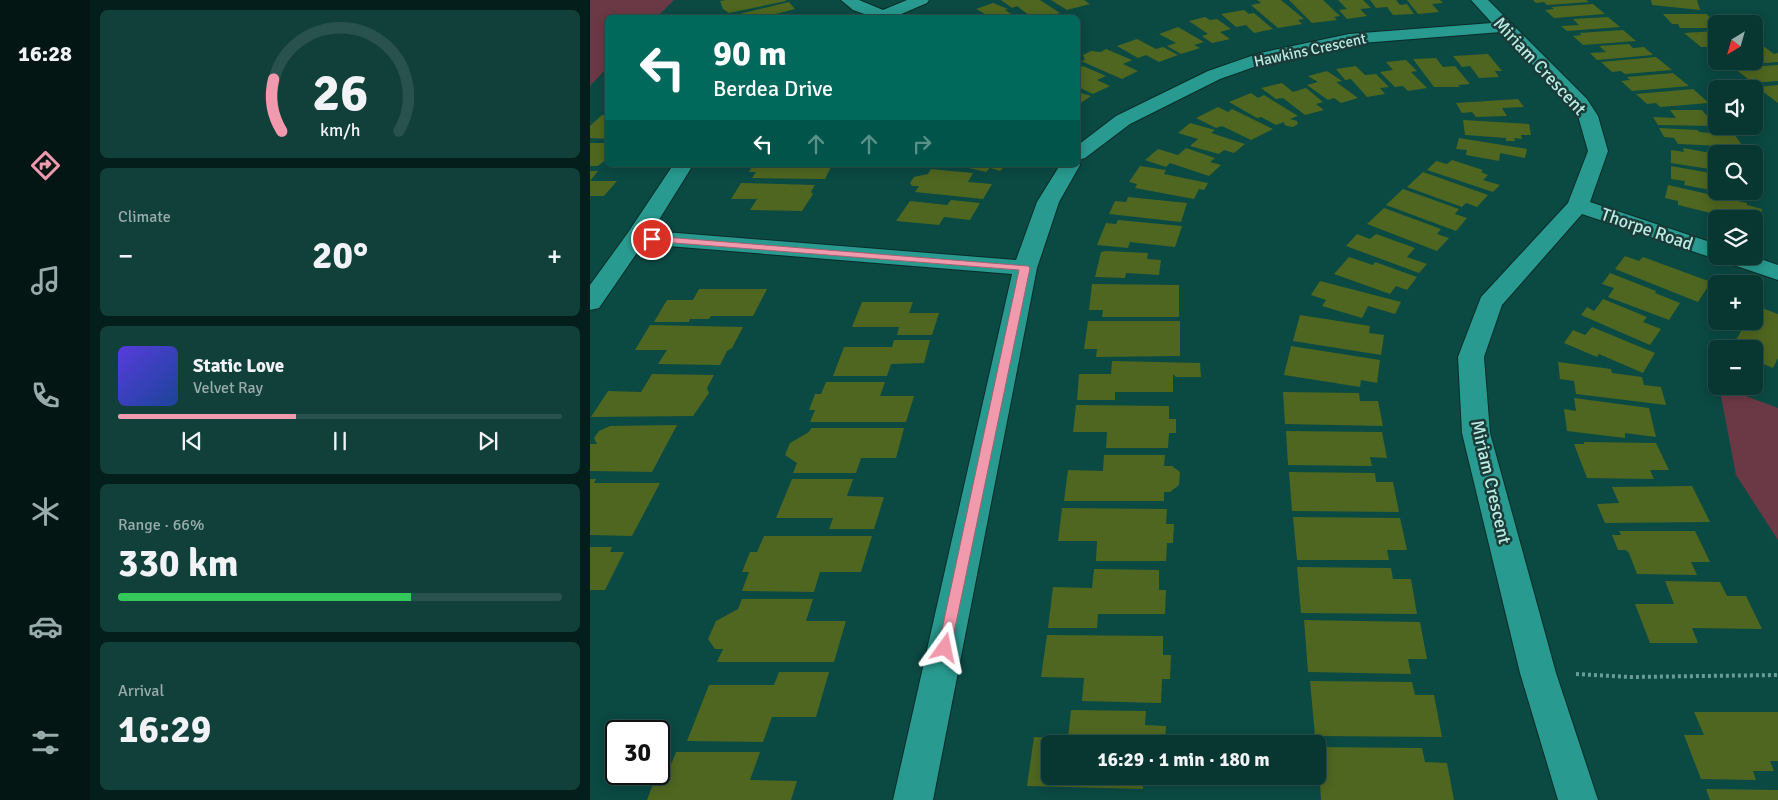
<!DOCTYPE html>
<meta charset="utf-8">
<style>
:root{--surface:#083732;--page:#113f3a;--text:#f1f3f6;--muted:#98acac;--line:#29514d;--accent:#f29aad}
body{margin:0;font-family:Signika,sans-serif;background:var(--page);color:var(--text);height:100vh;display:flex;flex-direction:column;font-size:19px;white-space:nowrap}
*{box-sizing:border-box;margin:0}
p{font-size:16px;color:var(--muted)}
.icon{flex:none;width:28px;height:28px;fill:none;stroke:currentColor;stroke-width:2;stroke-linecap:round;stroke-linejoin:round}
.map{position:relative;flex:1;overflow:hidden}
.side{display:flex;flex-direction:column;gap:10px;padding:10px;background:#041e1c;width:500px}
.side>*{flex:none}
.banner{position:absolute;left:15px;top:15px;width:475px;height:152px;border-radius:8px;box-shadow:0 2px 12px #0003,0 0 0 1px var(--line);background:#00695c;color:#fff;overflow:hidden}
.needle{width:32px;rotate:217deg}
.buttons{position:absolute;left:1118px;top:15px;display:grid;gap:10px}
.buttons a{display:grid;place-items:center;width:55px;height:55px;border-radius:8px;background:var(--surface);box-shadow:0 2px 12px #0003,0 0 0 1px var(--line);font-size:25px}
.speed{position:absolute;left:15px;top:720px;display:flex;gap:10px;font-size:25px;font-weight:700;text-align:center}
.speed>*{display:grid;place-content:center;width:65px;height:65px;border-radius:50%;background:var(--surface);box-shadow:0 2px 12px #0003,0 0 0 1px var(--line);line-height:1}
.speed .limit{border:2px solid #111;border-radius:8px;background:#fff;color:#111}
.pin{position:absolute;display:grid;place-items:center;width:42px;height:42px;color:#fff;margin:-21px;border:2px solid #fff;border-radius:50%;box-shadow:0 1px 5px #0007}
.me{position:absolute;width:55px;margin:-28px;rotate:12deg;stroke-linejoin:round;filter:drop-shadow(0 0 4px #0008)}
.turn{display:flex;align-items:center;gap:18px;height:105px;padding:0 25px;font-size:22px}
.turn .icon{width:65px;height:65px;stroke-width:2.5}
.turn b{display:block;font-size:35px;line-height:42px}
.lanes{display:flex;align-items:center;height:48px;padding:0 25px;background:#0003;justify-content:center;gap:25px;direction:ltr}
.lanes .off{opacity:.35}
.big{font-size:38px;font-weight:700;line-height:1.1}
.side .widget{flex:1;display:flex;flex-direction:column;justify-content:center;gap:8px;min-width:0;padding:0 18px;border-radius:8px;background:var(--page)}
.side .dial{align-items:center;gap:0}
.dial svg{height:130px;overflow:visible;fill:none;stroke:var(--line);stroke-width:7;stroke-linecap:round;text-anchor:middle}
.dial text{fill:var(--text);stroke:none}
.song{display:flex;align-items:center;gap:15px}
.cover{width:60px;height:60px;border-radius:8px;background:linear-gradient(135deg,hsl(250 70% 55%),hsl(220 70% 35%))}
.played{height:5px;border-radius:2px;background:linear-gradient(90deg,var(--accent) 40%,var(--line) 40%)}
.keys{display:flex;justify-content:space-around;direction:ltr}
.heat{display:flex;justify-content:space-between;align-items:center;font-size:28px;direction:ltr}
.charge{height:8px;border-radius:4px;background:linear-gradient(90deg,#34c759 66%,var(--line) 0)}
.trip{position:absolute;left:451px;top:735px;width:285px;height:50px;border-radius:8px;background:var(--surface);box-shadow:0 2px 12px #0003,0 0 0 1px var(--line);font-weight:700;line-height:50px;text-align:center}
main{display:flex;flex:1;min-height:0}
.tab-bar{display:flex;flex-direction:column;width:90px;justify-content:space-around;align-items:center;background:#031614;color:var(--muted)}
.tab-bar .icon{width:35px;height:35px}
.tab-bar .current{color:var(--accent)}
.tab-bar b{font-size:22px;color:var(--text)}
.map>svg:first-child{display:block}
</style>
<main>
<nav class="tab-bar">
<b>16:28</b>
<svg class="icon current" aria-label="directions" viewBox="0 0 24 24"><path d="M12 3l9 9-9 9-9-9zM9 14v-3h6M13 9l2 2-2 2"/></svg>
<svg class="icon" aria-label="music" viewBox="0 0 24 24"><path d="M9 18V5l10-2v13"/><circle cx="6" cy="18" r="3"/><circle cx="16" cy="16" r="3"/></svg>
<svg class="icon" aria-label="phone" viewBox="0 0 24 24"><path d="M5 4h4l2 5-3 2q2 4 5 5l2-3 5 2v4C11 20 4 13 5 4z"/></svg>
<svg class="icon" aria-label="climate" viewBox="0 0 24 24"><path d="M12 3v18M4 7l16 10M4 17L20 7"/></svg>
<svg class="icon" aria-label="car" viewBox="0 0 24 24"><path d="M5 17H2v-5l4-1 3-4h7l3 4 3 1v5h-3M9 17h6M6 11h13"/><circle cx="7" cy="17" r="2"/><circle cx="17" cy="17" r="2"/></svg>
<svg class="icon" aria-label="filters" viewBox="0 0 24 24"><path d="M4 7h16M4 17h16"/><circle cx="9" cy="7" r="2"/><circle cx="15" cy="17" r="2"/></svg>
</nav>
<section class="side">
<div class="widget dial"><svg viewBox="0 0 100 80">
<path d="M14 69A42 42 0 1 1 86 69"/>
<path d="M14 69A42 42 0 0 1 9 37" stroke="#f29aad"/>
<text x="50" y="56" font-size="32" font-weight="700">26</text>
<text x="50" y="72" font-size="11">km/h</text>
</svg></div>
<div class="widget"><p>Climate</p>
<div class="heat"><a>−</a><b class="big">20°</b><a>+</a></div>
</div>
<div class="widget">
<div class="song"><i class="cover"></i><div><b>Static Love</b><p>Velvet Ray</p></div></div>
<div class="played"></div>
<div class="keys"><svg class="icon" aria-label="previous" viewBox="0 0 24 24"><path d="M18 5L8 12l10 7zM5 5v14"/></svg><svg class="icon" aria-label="pause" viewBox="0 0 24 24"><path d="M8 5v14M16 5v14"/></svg><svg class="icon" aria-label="next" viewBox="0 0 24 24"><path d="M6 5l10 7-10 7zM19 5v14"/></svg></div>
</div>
<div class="widget"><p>Range · 66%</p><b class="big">330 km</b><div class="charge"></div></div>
<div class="widget"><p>Arrival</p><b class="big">16:29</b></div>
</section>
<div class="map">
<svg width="1188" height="800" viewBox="0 0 1188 800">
<rect width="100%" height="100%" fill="#0b4943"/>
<path fill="#6b3945" d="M0 0H84L67 17 18 18 17 68 0 86Z
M1129 386 1188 408V540L1146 475Z"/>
<path fill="#4f6620" d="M136 0H196V1L139 13 133 9 130 1Z
M411 0H450L470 13 453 18 446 14 440 16 427 6 422 8Z
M461 0H494L500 4 477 10Z
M667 0H691L714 19 708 20 712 24 688 28 661 5 671 3Z
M699 0H733L750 16 744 17 747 20 722 23Z
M748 0H773L781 8 770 9 777 16 757 19 749 10 757 9Z
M780 0H806L810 5 817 4 824 14 803 15 797 7 786 8Z
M817 0H850L853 3 842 4 849 12 828 14Z
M943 0H996L999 2 957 5 954 2 946 3Z
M1061 0H1107L1110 10 1062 5Z
M199 2 205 9 186 14 189 18H142L141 16Z
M403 3 418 9 415 10 428 18H386L395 14 386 9Z
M1003 4 1015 14 964 18 955 10 964 9 961 7Z
M654 10 659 14 664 13 683 29 664 33 656 25 646 27 631 14Z
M1073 14H1117L1121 19H1138L1143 24H1126V28H1090L1088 24H1082Z
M615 17 620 20 627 19 641 29 630 32 640 39 622 43 612 36 618 34 599 21Z
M1018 17 1030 27 977 31 971 26 989 25 983 19Z
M588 27 614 42 604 45 610 48 591 54 577 46 586 43 569 34Z
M1033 30 1046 41 993 45 983 36 992 35 989 33Z
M1126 31 1125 47H1111L1094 33Z
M547 39 566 49 573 47 588 55 569 62 556 55 548 58 527 46Z
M1039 44 1043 48 1054 47 1063 55 1007 60 1000 53 1016 52 1009 46Z
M1172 45 1184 54 1188 53V62L1150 65 1144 61H1164V46Z
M516 49 542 60 533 64 548 71 532 79 491 61 495 60 493 55 501 51 511 52Z
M898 54 912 71H905L909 77 889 78 880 66 872 67 863 56Z
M1066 57 1082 70 1035 74 1031 71 1022 72 1011 62Z
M846 58 853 67 865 66 880 84 868 85 870 87H844L823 59Z
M816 60 827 71 821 72 837 88 818 91 813 86 805 87 790 72 803 70 796 62Z
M1188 65V81L1163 83 1144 68Z
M493 66 516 76 507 80 520 86 503 94 488 87 491 84 488 82V68Z
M766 66 775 75 786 74 799 87 790 88 795 94 777 97 761 79 755 80 746 69Z
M737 71 752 81 746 82 768 98 751 103 744 98 738 100 717 85 728 82 718 76Z
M1083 73 1099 86 1042 91 1031 81 1040 80 1037 77Z
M692 83 703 92 716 88 733 102 726 104 734 110 715 115 693 98 686 99 671 88Z
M1188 85V103L1167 87Z
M1103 89 1119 103 1070 107 1066 103 1057 104 1046 94Z
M488 92 501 96 488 105Z
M661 93 668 98 674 95 708 116 700 119 707 121 708 124 703 127 697 126 694 124V122L686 125 671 117 667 118 639 102Z
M928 99 934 107 912 108 917 116 886 117 882 112 872 113 866 103Z
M628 107 638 112 642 109 683 129 661 140 632 126 626 128 606 118Z
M1080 110H1112L1116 115H1126V126L1068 125 1063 117 1086 118Z
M12 115H18V139L0 138V126Z
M873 120 939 124 941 135H931L932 139 924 138 925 141H916V138L875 135Z
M600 123 625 130 621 133 655 144 644 153 634 150 629 154 600 146 608 139 588 133Z
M1069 128 1108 130 1109 132 1145 135 1153 147 1088 144 1084 138 1074 137Z
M869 138 937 149 935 158 910 153 909 161 876 155 877 150 866 149Z
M0 143H18V158L8 166H0Z
M596 148 625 158 620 162 631 165 619 176 580 163 576 167 555 160 568 149 588 155Z
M1093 148 1126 154V170L1081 163V150L1094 152Z
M862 160 893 170 891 172 898 175 893 180 910 185 903 192 837 170 846 161 857 164Z
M163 165H242L235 179 162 178 166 172H159Z
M366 165H416L410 171 400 168 396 172Z
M550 166 576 170 574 174 618 183 614 190 609 189 604 199 545 188 547 184 539 182Z
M1081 166 1126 174V191L1094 185 1095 181 1081 179Z
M341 169 383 173 378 182 402 184 393 199 325 192 329 186H322L320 183 324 177 338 174Z
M0 171H8L0 181H27L14 196H0Z
M833 172 898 195 887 207 876 203 872 207 817 187Z
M151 183 225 185 221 192 223 194 212 211 160 210 167 199H141Z
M1078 185 1157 203V205L1172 209 1171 217 1156 214 1155 219H1145L1088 205V201L1075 198Z
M813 189 869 209 865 214 877 218 866 231 796 205Z
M1134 191H1159V197L1134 192Z
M538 197 597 203 591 222 519 214 525 201 536 202Z
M361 200 390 203 380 220 354 217 349 225 306 221 320 201 357 205Z
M794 208 851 229 847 234 859 238 847 251 777 224Z
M528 220 592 226 585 247 540 242 538 248 507 245 516 223 526 224Z
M767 234 780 239 786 234 825 248 817 257 837 264 829 273 756 246Z
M516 251 558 253 557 259 571 260 569 275 536 273 535 278 505 277 511 252Z
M1035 256 1049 261 1053 257 1121 282 1108 302 1025 269Z
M759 257 783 265 785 262 827 277 817 290 806 286 800 294 744 274Z
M1020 273 1066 291 1065 293 1090 303 1079 320 1018 297 1024 288 1012 284Z
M730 281 811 302 805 314 778 306 772 318 732 306 736 300 721 295Z
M502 284 589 285V317H512L513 310H499Z
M109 289H177L163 316H121L119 319H100L99 322H64L77 300H103Z
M1013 299 1057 317 1053 322 1071 329 1060 345 991 315 997 307 1004 311Z
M272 302H323L319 313H349L342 335H307L309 327H262Z
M1164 305 1188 314V358L1183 368 1164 360V349H1141L1155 324 1150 321H1164Z
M710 315 780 326 779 333 794 335 791 355 703 341Z
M498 321H590V356L506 357 507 349H494Z
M60 325 153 327 142 348 137 351 130 365 68 364 77 350H45Z
M1002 327 1065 353 1053 373 1009 354 1007 357 974 343 983 330 995 335Z
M304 340H340L334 363 301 364 297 376H243L254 347H302Z
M701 346 790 360 787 383 771 380 770 387 694 375Z
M522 361 610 363 611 377H586L583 374V392H525V400H487L489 374H521Z
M968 362 1021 369 1022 373 1052 377 1054 385 1071 387 1076 405 986 394 984 381 970 379Z
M62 374 124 375 117 388 119 393 103 416 1 417 18 391 51 392Z
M236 382H295L290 396H324L316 422H220L225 410H219L225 394H231Z
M693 392 769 393 770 401H788L793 426 695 424Z
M984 398 1059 408 1066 437 1035 433V438L977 431 974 409 986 411Z
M486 405 579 406V419H586V433H579L578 448H516L517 432H483Z
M87 425 62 472 0 471V444H7L4 438 9 431 20 426Z
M221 428H314L306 458H271L266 473H203L207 463 195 455 200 443 219 432Z
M696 431 792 432 797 458 780 457 782 466 698 465Z
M994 442 1066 443 1079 470H1060L1064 479 997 478 984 444H994Z
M514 455H575L574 466H582L590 472 589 485 580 492H574V501H474L478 470 513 471Z
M699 472 785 473 786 482H803L809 512 702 511Z
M0 479H6L4 483H70L42 536 0 535Z
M202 479H263L257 496 294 497 284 529H239L243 518H186Z
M1102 486 1120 522 1015 523 1007 504 1029 503 1022 487Z
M472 508 577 509 576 524H584L583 543H577L576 561H506L507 541H468Z
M703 517 810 518 817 550H797L799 560H707Z
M1029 531H1105L1120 562H1101L1107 575 1047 574 1039 553 1036 550H1028L1022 535H1031Z
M174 536H282L271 572H230L224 592 152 591 159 572H152L160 552H167Z
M0 547H22L20 552H34L15 590H0Z
M707 567 801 568 803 579H821L827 614 711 613Z
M504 569 569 570V590H576L575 614H508L507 628H458L463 587 502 588Z
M1075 581 1130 582 1137 596H1156L1172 629 1102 628 1108 643H1060L1045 604H1084Z
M152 599H223L216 621H256L244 662H127L133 649H125L118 639 126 621 148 609Z
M714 620 830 622 837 659H818L821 674 718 672Z
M457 635 573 636V655H581L580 679H572L571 703 492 701 494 678 451 677Z
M189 672H239L226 717H182L173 742 97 741 119 685H184Z
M720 681 822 682 825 695H844L852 737 725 736Z
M481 710 556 711 555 725 576 726 575 744H460V776H553V789L437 786 444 737 478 738Z
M1104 712H1188V761H1180L1184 771H1163L1166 780 1111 779 1094 735H1114Z
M728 747 832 748 835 762 857 763 864 800H731Z
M86 752H170L160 780 207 781 201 800H57L66 776 76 777Z
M1116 789 1188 790V800H1120Z"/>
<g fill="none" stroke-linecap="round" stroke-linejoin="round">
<g stroke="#092c28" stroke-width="2">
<path id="street" d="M251 0H269L293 10 317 0H339L337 3 302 18H279L280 16 263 10Z
M881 0H898L997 99 1008 116 1018 151 1000 202 1126 244V256H1162L1188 265V280L992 214 912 305 894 357 900 433 966 673 1008 800H968L930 673 872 433 868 357 891 297 978 203 998 151 988 116 982 106 911 32 759 44 681 61 630 79 540 124 495 158 488 160V145L526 116 618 71 670 53 759 34 902 23Z
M488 161 490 165 469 202 447 268 343 800H303L422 274 53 244 9 308 0 310V285L37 234 83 165H103L62 231 426 260 447 202 470 165H488Z"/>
</g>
<path stroke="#679d97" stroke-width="4" stroke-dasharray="3 3" stroke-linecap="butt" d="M986 674 1040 677 1188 675"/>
<use href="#street" fill="#289a8f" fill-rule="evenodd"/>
</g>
<path fill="#f29aad" stroke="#9d6470" d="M62 236 438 266 440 268 360 652 355 654 350 652 348 648 429 270 59 241 57 239Z"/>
<g text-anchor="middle" stroke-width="5" stroke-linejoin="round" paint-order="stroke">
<g font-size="15" fill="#bbeae4" stroke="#1a3b37">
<text transform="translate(720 50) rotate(-12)" y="5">Hawkins Crescent</text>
</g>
<g font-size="18" fill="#bbeae4" stroke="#1a3b37">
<text transform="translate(950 66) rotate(47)" y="6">Miriam Crescent</text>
<text transform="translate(1057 229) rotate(19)" y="6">Thorpe Road</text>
<text transform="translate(901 482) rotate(77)" y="6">Miriam Crescent</text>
</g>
</g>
</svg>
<div class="buttons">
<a><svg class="needle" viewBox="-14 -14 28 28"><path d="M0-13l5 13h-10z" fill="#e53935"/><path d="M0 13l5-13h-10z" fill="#98acac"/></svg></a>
<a><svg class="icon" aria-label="sound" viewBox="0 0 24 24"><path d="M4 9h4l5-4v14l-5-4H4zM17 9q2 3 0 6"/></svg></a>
<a><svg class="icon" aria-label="search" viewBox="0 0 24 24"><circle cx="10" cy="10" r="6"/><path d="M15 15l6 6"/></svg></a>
<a><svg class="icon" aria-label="layers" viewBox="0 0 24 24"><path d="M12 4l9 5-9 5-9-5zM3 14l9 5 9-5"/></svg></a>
<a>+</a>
<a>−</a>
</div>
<div class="speed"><div class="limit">30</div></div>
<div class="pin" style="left:62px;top:239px;background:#d93025"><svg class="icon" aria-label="arrive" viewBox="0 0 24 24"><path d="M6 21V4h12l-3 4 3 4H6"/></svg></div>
<svg class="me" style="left:355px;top:648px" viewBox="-20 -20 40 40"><path d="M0-17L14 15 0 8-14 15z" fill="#f29aad" stroke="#fff" stroke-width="4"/></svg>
<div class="trip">16:29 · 1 min · 180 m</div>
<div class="banner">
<div class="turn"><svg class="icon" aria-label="left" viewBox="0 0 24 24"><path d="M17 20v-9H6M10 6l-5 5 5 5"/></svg><div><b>90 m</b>Berdea Drive</div></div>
<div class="lanes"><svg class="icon" aria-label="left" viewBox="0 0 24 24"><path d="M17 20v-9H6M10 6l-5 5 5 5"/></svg><svg class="icon off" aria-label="ahead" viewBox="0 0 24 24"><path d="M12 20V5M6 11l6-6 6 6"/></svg><svg class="icon off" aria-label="ahead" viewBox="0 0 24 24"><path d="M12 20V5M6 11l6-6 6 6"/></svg><svg class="icon off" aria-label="right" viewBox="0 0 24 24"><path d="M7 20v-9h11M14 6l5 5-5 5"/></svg></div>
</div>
</div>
</main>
